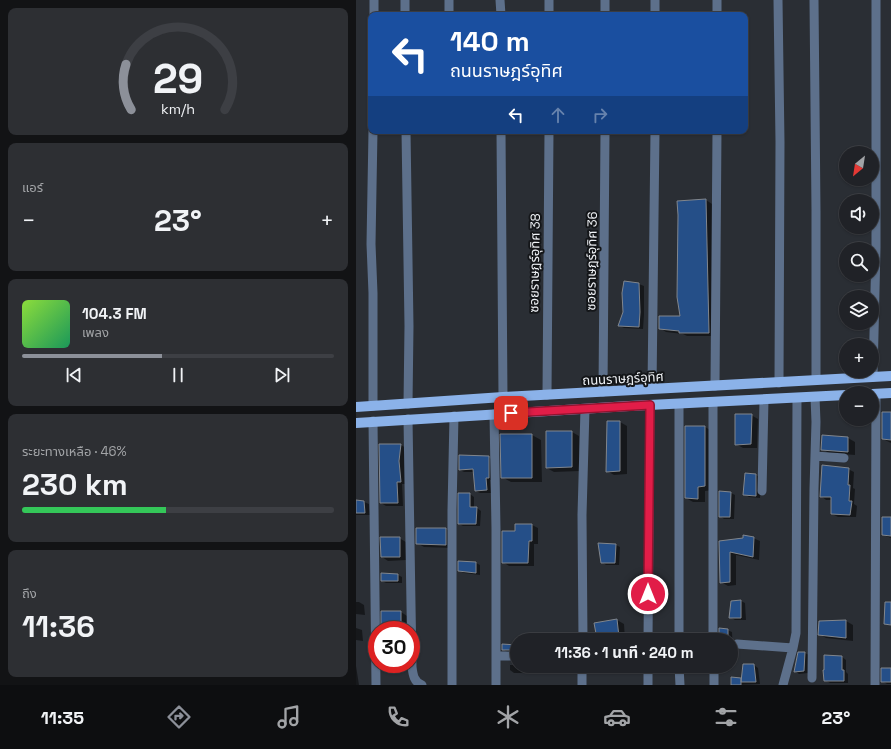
<!DOCTYPE html>
<html lang="th">
<meta charset="utf-8">
<style>
:root{--surface:#202227;--page:#2d2f33;--text:#f1f3f6;--muted:#a2a4a7;--line:#3d3f44;--accent:#8c9099}
body{margin:0;font-family:"Space Grotesk","Noto Sans Thai",sans-serif;background:var(--page);color:var(--text);height:100vh;display:flex;flex-direction:column;font-size:15px;white-space:nowrap}
*{box-sizing:border-box;margin:0}
p{font-size:13px;color:var(--muted)}
.icon{flex:none;width:22px;height:22px;fill:none;stroke:currentColor;stroke-width:2;stroke-linecap:round;stroke-linejoin:round}
.map{position:relative;flex:1;overflow:hidden}
.sheet{display:flex;flex-direction:column;gap:8px;padding:8px;background:#121315;width:356px}
.sheet>*{flex:none}
.guide{position:absolute;left:12px;top:12px;width:380px;height:122px;border-radius:8px;box-shadow:0 1px 3px #0004,0 0 0 1px var(--line);background:#1a4fa0;color:#fff;overflow:hidden}
.needle{width:26px;rotate:210deg}
.buttons{position:absolute;left:483px;top:146px;display:grid;gap:8px}
.buttons a{display:grid;place-items:center;width:40px;height:40px;border-radius:50%;background:var(--surface);box-shadow:0 1px 3px #0004,0 0 0 1px var(--line);font-size:20px}
.speed{position:absolute;left:12px;top:621px;display:flex;gap:8px;font-size:20px;font-weight:700;text-align:center}
.speed>*{display:grid;place-content:center;width:52px;height:52px;border-radius:50%;background:var(--surface);box-shadow:0 1px 3px #0004,0 0 0 1px var(--line);line-height:1}
.speed .limit{border:6px solid #d22;background:#fff;color:#111}
.pin{position:absolute;display:grid;place-items:center;width:34px;height:34px;color:#fff;margin:-17px;border-radius:8px;box-shadow:0 2px 6px #0006}
.me{position:absolute;width:44px;margin:-22px;rotate:0deg;stroke-linejoin:round;filter:drop-shadow(0 0 3px #0008)}
.turn{display:flex;align-items:center;gap:14px;height:84px;padding:0 16px;font-size:18px}
.turn .icon{width:52px;height:52px;stroke-width:2.5}
.turn b{display:block;font-size:28px;line-height:34px}
.lanes{display:flex;align-items:center;height:38px;padding:0 16px;background:#0003;justify-content:center;gap:20px;direction:ltr}
.lanes .off{opacity:.35}
.big{font-size:30px;font-weight:700;line-height:1.1}
.sheet .widget{flex:1;display:flex;flex-direction:column;justify-content:center;gap:6px;min-width:0;padding:0 14px;border-radius:8px;background:var(--page)}
.sheet .dial{align-items:center;gap:0}
.dial svg{height:104px;overflow:visible;fill:none;stroke:var(--line);stroke-width:7;stroke-linecap:round;text-anchor:middle}
.dial text{fill:var(--text);stroke:none}
.song{display:flex;align-items:center;gap:12px}
.cover{width:48px;height:48px;border-radius:6px;background:linear-gradient(135deg,hsl(90 70% 55%),hsl(150 70% 35%))}
.played{height:4px;border-radius:2px;background:linear-gradient(90deg,var(--accent) 45%,var(--line) 45%)}
.keys{display:flex;justify-content:space-around;direction:ltr}
.heat{display:flex;justify-content:space-between;align-items:center;font-size:22px;direction:ltr}
.charge{height:6px;border-radius:3px;background:linear-gradient(90deg,#34c759 46%,var(--line) 0)}
.trip{position:absolute;left:154px;top:633px;width:228px;height:40px;border-radius:20px;background:var(--surface);box-shadow:0 1px 3px #0004,0 0 0 1px var(--line);font-weight:700;line-height:40px;text-align:center}
.tab-bar{display:flex;height:64px;justify-content:space-around;align-items:center;background:#0d0e10;color:var(--muted)}
.tab-bar .icon{width:28px;height:28px}
.tab-bar .current{color:var(--accent)}
.tab-bar b{font-size:18px;color:var(--text)}
main{display:flex;flex:1;min-height:0}
.map>svg:first-child{display:block}
</style>
<main>
<section class="sheet">
<div class="widget dial"><svg viewBox="0 0 100 80">
<path d="M14 69A42 42 0 1 1 86 69"/>
<path d="M14 69A42 42 0 0 1 10 34" stroke="#8c9099"/>
<text x="50" y="56" font-size="32" font-weight="700">29</text>
<text x="50" y="72" font-size="11">km/h</text>
</svg></div>
<div class="widget"><p>แอร์</p>
<div class="heat"><a>−</a><b class="big">23°</b><a>+</a></div>
</div>
<div class="widget">
<div class="song"><i class="cover"></i><div><b>104.3 FM</b><p>เพลง</p></div></div>
<div class="played"></div>
<div class="keys"><svg class="icon" aria-label="previous" viewBox="0 0 24 24"><path d="M18 5L8 12l10 7zM5 5v14"/></svg><svg class="icon" aria-label="pause" viewBox="0 0 24 24"><path d="M8 5v14M16 5v14"/></svg><svg class="icon" aria-label="next" viewBox="0 0 24 24"><path d="M6 5l10 7-10 7zM19 5v14"/></svg></div>
</div>
<div class="widget"><p>ระยะทางเหลือ · 46%</p><b class="big">230 km</b><div class="charge"></div></div>
<div class="widget"><p>ถึง</p><b class="big">11:36</b></div>
</section>
<div class="map">
<svg width="535" height="685" viewBox="0 0 535 685">
<rect width="100%" height="100%" fill="#2a2e34"/>
<path fill="#0007" d="M350 200 356 204 359 336H331L327 334 310 332 304 328 325 317Z
M269 282 283 284 288 286V315L287 329 268 328 264 326 268 313Z
M535 413V443L527 439Z
M395 415 402 419 401 448H387L380 444Z
M264 422 271 426V474L258 475 251 471Z
M349 427 356 431V490L349 491V502H337L330 498Z
M216 432 223 436V471L198 472 191 468Z
M145 435H176L185 440 186 482H155L146 477Z
M467 437 492 438 499 442V455L473 453 466 449Z
M45 445 50 448V484H46L47 506H30L25 503Z
M132 457 137 460V480H134L135 493H124L120 491 118 472H108L104 470Z
M492 469 498 472 497 488 499 489 498 504 501 506 500 517H482L476 514V500H470L465 496Z
M390 474 400 475 405 478 404 498 393 497 388 494Z
M375 493 379 495 378 519H368L364 516Z
M114 494 118 497V508H121L125 511 124 526H107L103 524Z
M0 501 8 502 13 504 14 515H0Z
M535 518V538L527 535Z
M160 525H176L182 528V544H178V566H153L147 562 160 532Z
M90 529 97 533V548L68 547 61 543Z
M43 538 50 542V560L32 561 26 557Z
M397 538 404 541 403 560 380 555V585L372 586 365 582 364 542Z
M243 544 260 545 264 547 263 565H250L246 562Z
M120 563 124 565V575L108 573 103 571Z
M42 575 46 577V583H30L26 581Z
M385 601 389 603 390 620H379L374 617 376 602Z
M0 602H3L8 605 9 615 0 614Z
M45 612 51 616V630H26Z
M261 620 268 624 269 640H245L241 638 240 623Z
M490 621 497 625V641L470 638 463 634Z
M0 628 6 630 7 641 0 640Z
M371 630 376 632 377 655H375V640H364Z
M161 646V652H151L147 649Z
M449 653 453 655 452 673 443 674 439 671Z
M486 657 490 660V672L492 674V683H474L469 680Z
M161 662V666H176L179 668V673H158L154 670V665H159V663Z
M398 665 402 668 404 684 376 685 385 679 386 680Z
M0 666 3 685H0Z
M535 669V684H531L526 681Z"/>
<path fill="#254f88" stroke="#81868d" d="M350 199 353 333H323V331L303 329V316H324L321 297 322 215 321 201Z
M268 281 283 283 284 312 283 327 262 326 267 312 266 293Z
M526 412H535V440L526 439Z
M379 414H396L395 444 379 445Z
M251 421H264V471L250 472Z
M329 426H349V486L342 487V499L329 498Z
M190 431H216V467L190 468Z
M144 434H176V478H145Z
M466 435 492 437V452L465 450Z
M23 444H45L43 461 45 482H41L42 503H24Z
M103 455 133 456V478H130L131 490 119 491 117 469 103 470Z
M466 465 493 468 492 485H494L493 501H496L494 515 475 514V497H464Z
M389 473 400 474V496L387 495Z
M363 491 375 492 374 517H363Z
M102 493H114V507H121L120 524H102Z
M0 500 8 501 9 513H0Z
M526 517H535V536L526 535Z
M159 524H176V541H173L172 563H146V531H159Z
M60 528H90V545L60 544Z
M387 535 398 537 397 557 374 552V582L364 583 363 541 387 538Z
M24 537H44V557H25Z
M242 543 260 544 259 563H245Z
M102 561 120 562V573L102 571Z
M25 573 42 574V581H25Z
M385 600V618H373L375 601Z
M529 602H535V625L528 624Z
M25 611H45V630H25Z
M261 619 263 637 241 639 238 623Z
M490 620V638L462 635 463 621Z
M363 628 372 629V640H363Z
M146 644 161 645V650H146Z
M442 652H449L448 671 438 672Z
M468 655 486 656V670H488V681H468L467 670H468Z
M387 664H398L400 682H385Z
M525 668H535V682H525Z
M375 677 385 678V685H375Z"/>
<g fill="none" stroke-linecap="round" stroke-linejoin="round">
<path stroke="#5d708b" stroke-width="9" d="M144 0 145 15
M299 0V15
M422 0 424 142 423 383
M458 0 460 211V380
M18 15V0
M49 15V0
M93 15V0
M193 15V0
M249 15V0
M361 15V0
M17 131 15 244 17 293V406
M50 131 53 326 52 404
M145 131 147 397
M517 377 520 248V0
M359 386 361 131
M296 389 299 131
M247 392 249 131
M191 395 193 131
M357 403V640
M138 414 140 529V685
M52 419 56 667C57 675 58 682 66 685
M17 421 20 685
M459 456 488 458
M406 491 408 400
M227 640 226 515 229 409
M292 640 294 405
M323 640V404
M381 644 437 648
M140 656H159
M323 666 324 685
M358 666V685
M456 678 458 489 460 422 459 397
M96 685V510L98 416
M226 685V666
M292 685V666
M427 685 437 648 440 633 441 398
M519 685 520 394"/>
<path stroke="#8bb2e9" stroke-width="10" d="M516 394 535 393
M0 407 147 397 535 376
M0 423 273 406 490 395"/>
</g>
<g fill="none" stroke-linecap="round" stroke-linejoin="round">
<g stroke="#92132f" stroke-width="10">
<path id="route" d="M155 413 294 405 292 594"/>
</g>
<use href="#route" stroke="#e11d48" stroke-width="7"/>
</g>
<g text-anchor="middle" stroke-width="4" stroke-linejoin="round" paint-order="stroke">
<g font-size="13" fill="#f0f3f7" stroke="#141619">
<text transform="translate(235 261) rotate(-89)" y="5">ซอยราษฎร์อุทิศ 36</text>
<text transform="translate(178 263) rotate(-89)" y="5">ซอยราษฎร์อุทิศ 38</text>
<text transform="translate(267 378) rotate(-3)" y="5">ถนนราษฎร์อุทิศ</text>
</g>
</g>
</svg>
<div class="buttons">
<a><svg class="needle" viewBox="-14 -14 28 28"><path d="M0-13l5 13h-10z" fill="#e53935"/><path d="M0 13l5-13h-10z" fill="#a2a4a7"/></svg></a>
<a><svg class="icon" aria-label="sound" viewBox="0 0 24 24"><path d="M4 9h4l5-4v14l-5-4H4zM17 9q2 3 0 6"/></svg></a>
<a><svg class="icon" aria-label="search" viewBox="0 0 24 24"><circle cx="10" cy="10" r="6"/><path d="M15 15l6 6"/></svg></a>
<a><svg class="icon" aria-label="layers" viewBox="0 0 24 24"><path d="M12 4l9 5-9 5-9-5zM3 14l9 5 9-5"/></svg></a>
<a>+</a>
<a>−</a>
</div>
<div class="speed"><div class="limit">30</div></div>
<div class="pin" style="left:155px;top:413px;background:#d93025"><svg class="icon" aria-label="arrive" viewBox="0 0 24 24"><path d="M6 21V4h12l-3 4 3 4H6"/></svg></div>
<svg class="me" style="left:292px;top:594px" viewBox="-20 -20 40 40"><circle r="17" fill="#e11d48" stroke="#fff" stroke-width="3"/><path d="M0-11L8 9 0 5-8 9z" fill="#fff"/></svg>
<div class="trip">11:36 · 1 นาที · 240 m</div>
<div class="guide">
<div class="turn"><svg class="icon" aria-label="left" viewBox="0 0 24 24"><path d="M17 20v-9H6M10 6l-5 5 5 5"/></svg><div><b>140 m</b>ถนนราษฎร์อุทิศ</div></div>
<div class="lanes"><svg class="icon" aria-label="left" viewBox="0 0 24 24"><path d="M17 20v-9H6M10 6l-5 5 5 5"/></svg><svg class="icon off" aria-label="ahead" viewBox="0 0 24 24"><path d="M12 20V5M6 11l6-6 6 6"/></svg><svg class="icon off" aria-label="right" viewBox="0 0 24 24"><path d="M7 20v-9h11M14 6l5 5-5 5"/></svg></div>
</div>
</div>
</main>
<nav class="tab-bar">
<b>11:35</b>
<svg class="icon current" aria-label="directions" viewBox="0 0 24 24"><path d="M12 3l9 9-9 9-9-9zM9 14v-3h6M13 9l2 2-2 2"/></svg>
<svg class="icon" aria-label="music" viewBox="0 0 24 24"><path d="M9 18V5l10-2v13"/><circle cx="6" cy="18" r="3"/><circle cx="16" cy="16" r="3"/></svg>
<svg class="icon" aria-label="phone" viewBox="0 0 24 24"><path d="M5 4h4l2 5-3 2q2 4 5 5l2-3 5 2v4C11 20 4 13 5 4z"/></svg>
<svg class="icon" aria-label="climate" viewBox="0 0 24 24"><path d="M12 3v18M4 7l16 10M4 17L20 7"/></svg>
<svg class="icon" aria-label="car" viewBox="0 0 24 24"><path d="M5 17H2v-5l4-1 3-4h7l3 4 3 1v5h-3M9 17h6M6 11h13"/><circle cx="7" cy="17" r="2"/><circle cx="17" cy="17" r="2"/></svg>
<svg class="icon" aria-label="filters" viewBox="0 0 24 24"><path d="M4 7h16M4 17h16"/><circle cx="9" cy="7" r="2"/><circle cx="15" cy="17" r="2"/></svg>
<b>23°</b>
</nav>
